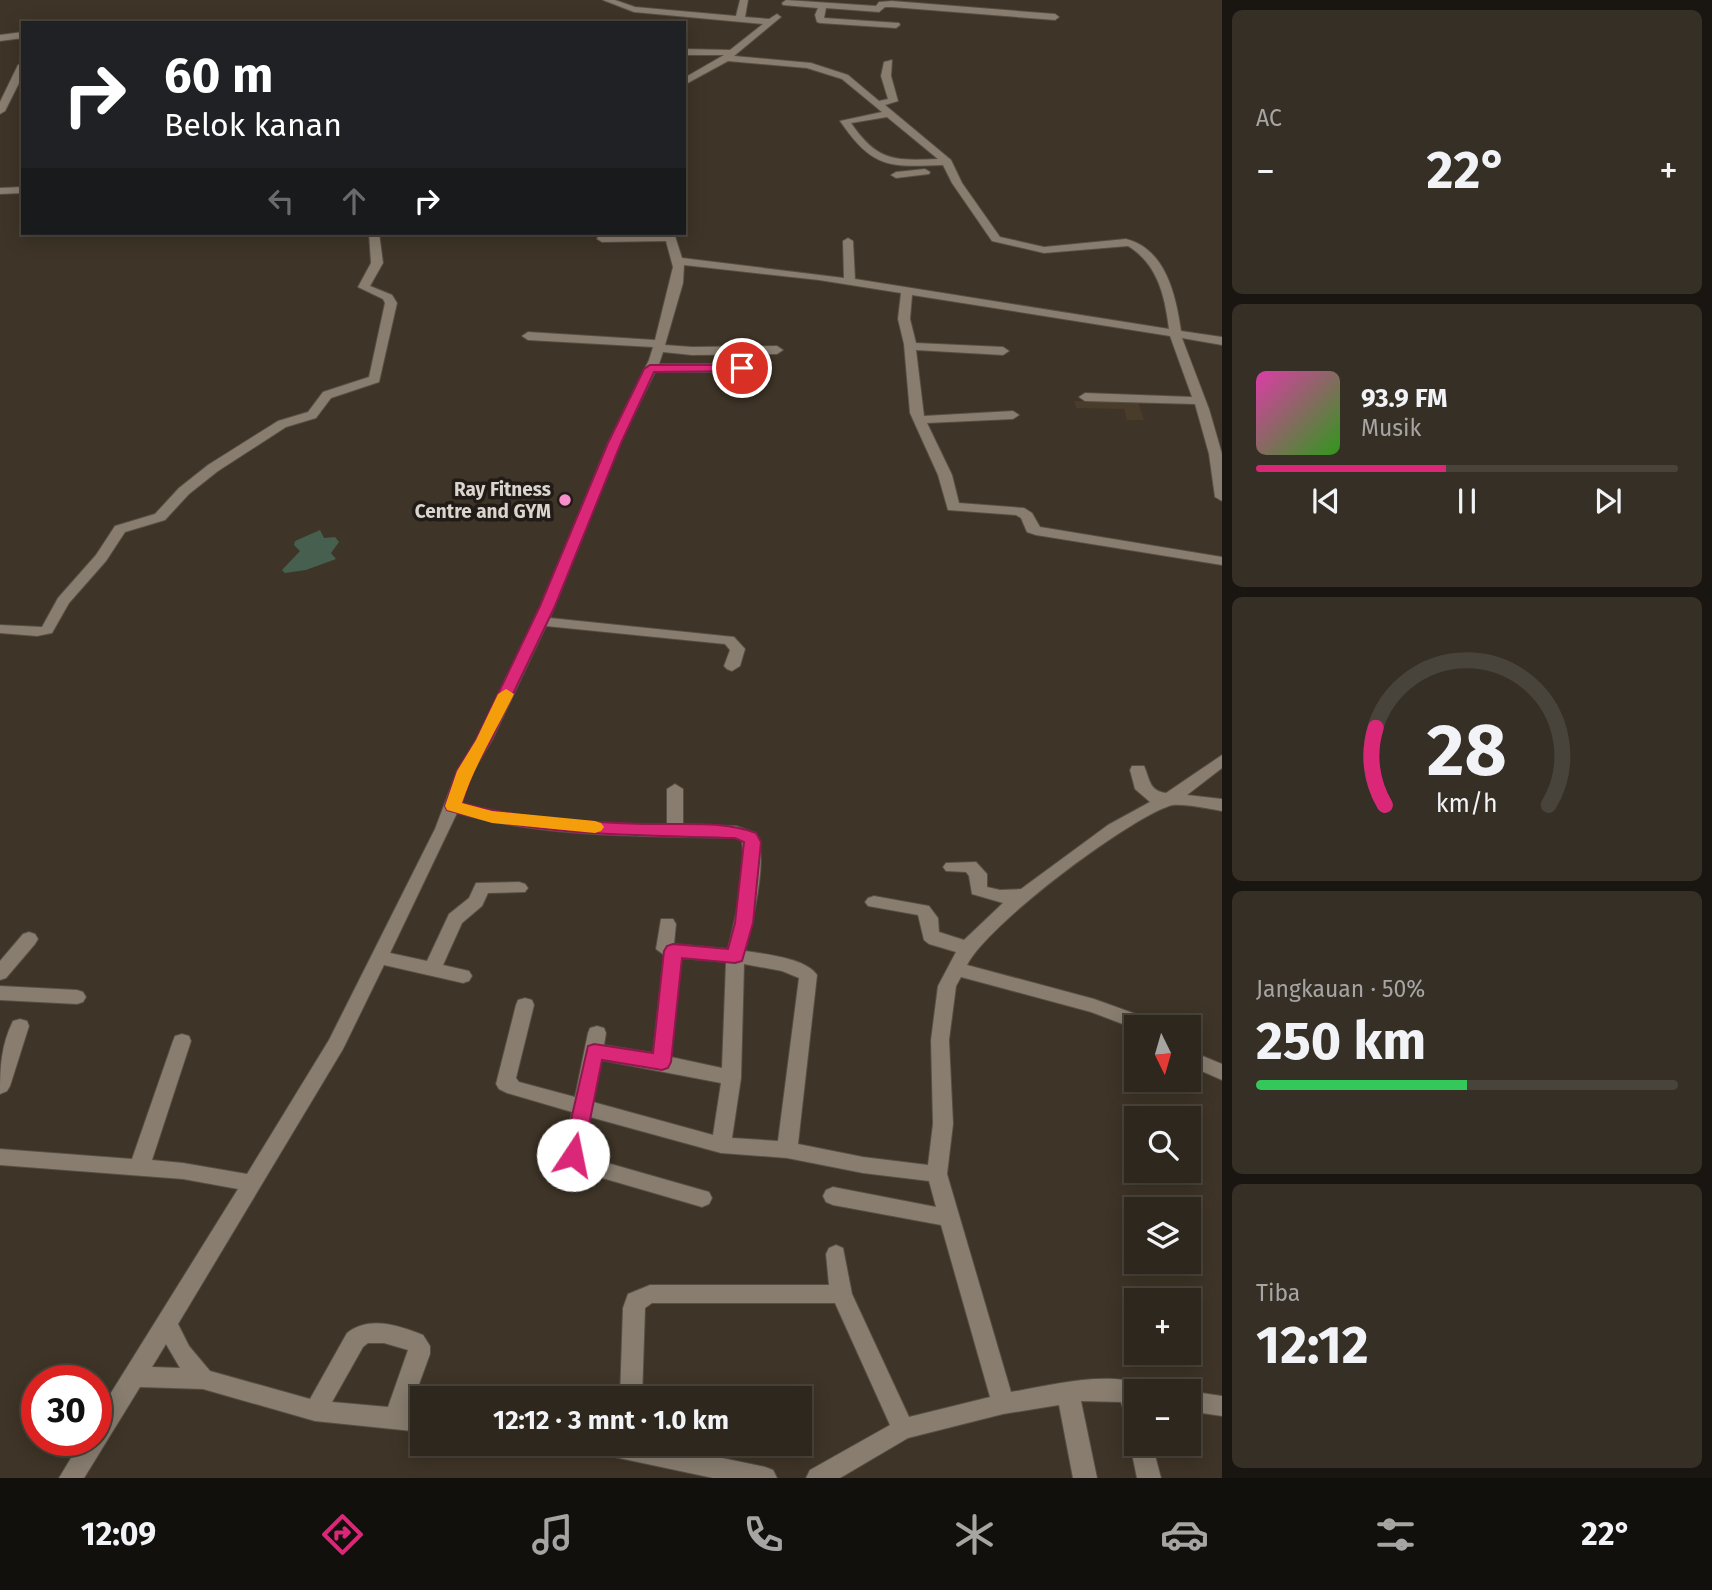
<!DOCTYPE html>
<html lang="id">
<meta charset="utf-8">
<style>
:root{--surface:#2e271d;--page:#362f26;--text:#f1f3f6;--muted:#a7a5a4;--line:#49443b;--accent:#db2777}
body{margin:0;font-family:"Fira Sans",sans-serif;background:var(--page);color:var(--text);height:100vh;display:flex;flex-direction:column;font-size:26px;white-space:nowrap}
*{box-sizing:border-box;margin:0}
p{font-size:23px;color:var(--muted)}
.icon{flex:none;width:38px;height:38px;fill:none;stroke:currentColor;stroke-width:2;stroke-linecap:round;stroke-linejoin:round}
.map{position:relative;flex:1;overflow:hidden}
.details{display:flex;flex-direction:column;gap:10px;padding:10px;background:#191510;width:490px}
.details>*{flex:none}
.top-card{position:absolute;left:21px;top:21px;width:665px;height:214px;border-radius:0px;box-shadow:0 4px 18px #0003,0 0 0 2px var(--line);background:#202124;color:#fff;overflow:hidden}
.needle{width:46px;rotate:175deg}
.tools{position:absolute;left:1124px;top:1015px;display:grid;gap:14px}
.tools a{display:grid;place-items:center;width:77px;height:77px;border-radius:0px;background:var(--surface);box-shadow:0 4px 18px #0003,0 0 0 2px var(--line);font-size:35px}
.speed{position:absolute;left:21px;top:1365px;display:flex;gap:14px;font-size:35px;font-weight:700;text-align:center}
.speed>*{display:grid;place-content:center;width:91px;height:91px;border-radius:50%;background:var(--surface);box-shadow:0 4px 18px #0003,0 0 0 2px var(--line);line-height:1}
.speed .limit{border:10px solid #d22;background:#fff;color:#111}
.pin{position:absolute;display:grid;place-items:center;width:60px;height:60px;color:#fff;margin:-30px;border:4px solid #fff;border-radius:50%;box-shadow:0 2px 7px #0007}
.me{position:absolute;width:77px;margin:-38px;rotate:11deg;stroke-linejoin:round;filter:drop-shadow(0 0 5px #0008)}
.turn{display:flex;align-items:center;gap:24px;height:147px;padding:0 28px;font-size:32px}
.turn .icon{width:91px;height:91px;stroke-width:2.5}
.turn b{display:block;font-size:49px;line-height:60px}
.lanes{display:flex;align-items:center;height:66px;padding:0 28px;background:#0003;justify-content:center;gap:35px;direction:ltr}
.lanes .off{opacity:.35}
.big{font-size:52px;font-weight:700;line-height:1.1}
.details .widget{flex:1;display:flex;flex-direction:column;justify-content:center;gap:10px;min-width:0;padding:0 24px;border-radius:10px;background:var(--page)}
.details .dial{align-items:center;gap:0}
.dial svg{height:182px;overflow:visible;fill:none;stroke:var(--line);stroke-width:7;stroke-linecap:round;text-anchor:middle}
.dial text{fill:var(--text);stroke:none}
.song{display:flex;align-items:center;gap:21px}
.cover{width:84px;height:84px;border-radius:10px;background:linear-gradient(135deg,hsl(320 70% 55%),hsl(110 70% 35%))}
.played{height:7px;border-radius:4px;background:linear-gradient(90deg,var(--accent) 45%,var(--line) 45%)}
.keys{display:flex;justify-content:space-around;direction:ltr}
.heat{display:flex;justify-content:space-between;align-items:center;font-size:38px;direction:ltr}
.charge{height:10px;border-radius:5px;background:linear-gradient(90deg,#34c759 50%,var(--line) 0)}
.trip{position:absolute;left:410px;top:1386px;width:402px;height:70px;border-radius:0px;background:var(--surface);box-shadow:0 4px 18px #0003,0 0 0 2px var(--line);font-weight:700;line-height:70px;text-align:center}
.tab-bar{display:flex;height:112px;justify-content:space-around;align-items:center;background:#12100c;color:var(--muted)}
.tab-bar .icon{width:49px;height:49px}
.tab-bar .on{color:var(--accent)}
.tab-bar b{font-size:32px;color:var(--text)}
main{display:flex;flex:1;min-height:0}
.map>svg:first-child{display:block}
</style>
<main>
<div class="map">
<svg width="1222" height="1478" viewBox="0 0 1222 1478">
<rect width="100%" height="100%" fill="#3e3427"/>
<path fill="#4a3c2a" d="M1137 399 1144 420H1127L1124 409 1076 408 1074 401 1121 402Z"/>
<path fill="#475f4e" d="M320 530 324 538 335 537 339 542 331 553 336 559 306 570 285 573 282 570 300 551 294 545 295 541Z"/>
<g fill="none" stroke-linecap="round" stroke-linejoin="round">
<g stroke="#574f45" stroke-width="2">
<path id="minor" d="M603 0H615L635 7 736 16 740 0H748L745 17 769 19 777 14 781 17 734 56 811 63 848 75 879 101 888 99 881 76 884 62 892 60 891 76 898 101 885 105 951 160 962 183 1000 237 1044 247 1126 239C1166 249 1176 296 1181 331L1222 337V345L1182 338 1209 409 1222 454V501L1215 497 1209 454 1195 404 1085 401 1079 397 1085 393 1192 397 1170 336 912 295 910 319 916 343 1003 347 1009 351 1003 355 916 350 924 416 1013 411 1019 415 1013 419 927 423 952 475 959 503 1024 508 1032 513 1040 527 1222 557V565L1036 535 1027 532 1021 518 1016 515 948 510 938 475 910 413 904 344 898 319 901 293 819 280 684 265 683 283 665 345 692 347 777 346 783 350 777 354 692 355 663 352 659 364H765L771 368 765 372H655L620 443 550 618 734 637 745 649 740 666 732 671 727 669 724 666 730 650 725 644 546 626 492 740 473 771 461 803C527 821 599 823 667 825V789L675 784 683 789V825L736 826 756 833C769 858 752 923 745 951 764 954 806 958 817 975L798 1144 863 1157 928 1165 933 1124 931 1040 938 986 956 952 929 944 924 940 918 915 868 906 865 902 868 898 874 896 929 906 938 918 939 932 964 940 1003 903 972 894 969 876 966 872 946 871 943 867 946 863 976 862 987 874V887L1000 890 1021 889 1108 825 1150 802 1135 789 1130 770 1132 766H1144C1150 779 1149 791 1166 793L1222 755V768L1187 795 1222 799V811C1209 809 1179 802 1169 806 1124 822 988 924 967 965L1094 999 1158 1022 1160 1027 1136 1029 1091 1012 961 977 956 986 949 1040 953 1124 947 1174 1011 1392C1049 1386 1106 1370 1144 1385L1147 1391H1136V1429L1128 1426 1121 1402 1081 1401 1097 1478H1073L1059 1405 1003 1414 908 1438 840 1478H806L810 1470 890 1425 835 1303H652L645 1308 642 1398H620L623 1308 628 1294 650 1285H829L826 1254 829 1248 836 1245 843 1248 852 1294 909 1417 990 1397 941 1225 833 1205 826 1202 823 1196 826 1190 833 1187 936 1207 929 1181 863 1173 787 1158 721 1153 590 1117 583 1156 709 1192 712 1198 709 1204 702 1207 568 1168 563 1155 572 1112 507 1093 499 1089 496 1084 516 1005 518 1000 525 998 532 1000 534 1005 516 1078 519 1082 575 1097 588 1033 590 1028 597 1026 604 1028 606 1033 604 1045 653 1053 664 955 656 949 661 919H673L676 924 674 944 728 949C736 914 746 877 742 840L735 838C643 836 546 838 457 813L390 953 427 961 449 914 469 898 476 883 519 882 525 884 528 888 525 892 488 893 482 906 462 923 443 965 469 971 472 976 469 981 463 983 384 965 343 1049 178 1324 189 1346 210 1371 310 1399 347 1333C370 1315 399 1326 423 1335L430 1346V1354L410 1409 422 1410V1432L315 1421 203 1389 140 1387 84 1478H59L82 1440H96V1417L238 1189 183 1179 0 1165V1149L132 1159 173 1041 175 1036 182 1034 189 1036 191 1041 152 1160 183 1163 247 1174 329 1040 435 829 457 771 476 740 541 606 608 443 649 360 653 347 528 340 522 336 528 332 655 340 673 267 666 241 602 242 597 239 598 237 674 233 682 258 844 278 843 241 848 238 853 241 855 279 1169 329C1165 297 1158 264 1128 246L1044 253 992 241 952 183 943 165C889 167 873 169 840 121L882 112 842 79 807 68 728 61 684 85V78L724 55H684V49L730 50 763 24 634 12ZM887 117 938 159C894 161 877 161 851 123ZM681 958 726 962 722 1068 671 1057ZM744 964 782 971 799 978 778 1141 732 1138 741 1078ZM601 1060 721 1083 713 1135 593 1102ZM368 1343H384L408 1350 388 1407 332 1402 363 1347ZM166 1344 180 1368 152 1367Z
M786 0 876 6 879 2 892 1 1055 14 1059 17 1055 20 892 7H885L879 12 826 8 824 18 899 23 900 25 896 28 820 23 817 22 815 15 818 8 783 5 782 3Z
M23 32V38L0 41V35Z
M23 62V75L5 111 0 114V102L18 65Z
M925 169 930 172 929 174 896 178 891 175 896 172Z
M23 187V193L0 194V188Z
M369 233H379L383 263 370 286 392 295 397 303 379 382 331 398 316 418 286 427 218 471 189 494 165 520 125 532 106 561 69 603 52 633 37 636 0 633V625L42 627 58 598 96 555 115 526 155 514 179 488 208 465 278 421 308 412 323 392 369 377 385 303 383 299 358 287 371 263Z
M29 932 35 934 38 939 35 944 6 978 0 980V961L23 934Z
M0 986 77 990 83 992 86 997 83 1002 77 1004 0 1000Z
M20 1019 27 1021 29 1026 10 1086 7 1091 0 1094C0 1068 1 1045 13 1021Z
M1188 1050 1222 1064V1080L1188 1065Z
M1186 1391H1188L1222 1396V1416L1188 1411Z
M1136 1435V1444H1152L1161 1478H1137L1130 1444Z
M594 1444H655L765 1467 773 1470 777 1478H713L605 1455 597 1452Z"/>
</g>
<use href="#minor" fill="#887d6f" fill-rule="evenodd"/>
</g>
<path fill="#db2777" stroke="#8e194d" stroke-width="2" d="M742 365 746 366V371L654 372 621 443 555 606 491 740 473 771 462 803C520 819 584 822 644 824 681 825 722 820 756 833L761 842 753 923 742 961 735 963 682 958 671 1062 668 1068 662 1070 602 1060 583 1155 580 1161 573 1163 565 1161 563 1155 588 1046 594 1044 653 1053 664 951 667 946 673 944 728 949 735 923 744 842 735 838C639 835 540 837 447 810L445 806 457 771 476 740 540 606 608 443 644 369 650 365Z"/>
<path fill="#f59e0b" d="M506 689 514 694C496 731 475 764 462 803L492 811 595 821 601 823 604 827 601 831 595 833 492 823 447 810 445 806 457 771 476 740 498 694Z"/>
<circle fill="#f98fca" stroke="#211c17" stroke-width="2.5" cx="565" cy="500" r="7"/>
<g text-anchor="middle" stroke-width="7" stroke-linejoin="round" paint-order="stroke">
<g font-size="19" font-weight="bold" fill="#dbd5cd" stroke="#211c17" text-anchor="end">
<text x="551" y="496">Ray Fitness<tspan x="551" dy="22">Centre and GYM</tspan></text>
</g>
</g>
</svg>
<div class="tools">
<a><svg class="needle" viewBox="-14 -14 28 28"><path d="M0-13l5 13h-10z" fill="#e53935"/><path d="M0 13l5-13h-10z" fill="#a7a5a4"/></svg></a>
<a><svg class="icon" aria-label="search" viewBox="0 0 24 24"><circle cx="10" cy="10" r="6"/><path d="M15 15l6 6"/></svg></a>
<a><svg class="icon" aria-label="layers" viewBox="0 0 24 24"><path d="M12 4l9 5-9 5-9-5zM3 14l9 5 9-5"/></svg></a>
<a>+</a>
<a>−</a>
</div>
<div class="speed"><div class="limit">30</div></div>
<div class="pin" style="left:742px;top:368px;background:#d93025"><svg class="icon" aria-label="arrive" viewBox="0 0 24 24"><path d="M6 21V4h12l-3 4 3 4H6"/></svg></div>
<svg class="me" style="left:573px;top:1155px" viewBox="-20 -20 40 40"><circle r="19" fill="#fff"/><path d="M0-13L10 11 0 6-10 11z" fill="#db2777"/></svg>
<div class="trip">12:12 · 3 mnt · 1.0 km</div>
<div class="top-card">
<div class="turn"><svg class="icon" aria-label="right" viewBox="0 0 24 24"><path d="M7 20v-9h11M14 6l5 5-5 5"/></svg><div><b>60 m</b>Belok kanan</div></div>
<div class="lanes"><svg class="icon off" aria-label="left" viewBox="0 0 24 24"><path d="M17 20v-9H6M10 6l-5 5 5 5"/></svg><svg class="icon off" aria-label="ahead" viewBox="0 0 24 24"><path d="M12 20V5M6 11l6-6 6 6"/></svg><svg class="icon" aria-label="right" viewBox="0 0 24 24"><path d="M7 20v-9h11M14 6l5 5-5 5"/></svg></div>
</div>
</div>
<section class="details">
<div class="widget"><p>AC</p>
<div class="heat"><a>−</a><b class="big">22°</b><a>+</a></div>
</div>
<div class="widget">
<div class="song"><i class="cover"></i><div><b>93.9 FM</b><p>Musik</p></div></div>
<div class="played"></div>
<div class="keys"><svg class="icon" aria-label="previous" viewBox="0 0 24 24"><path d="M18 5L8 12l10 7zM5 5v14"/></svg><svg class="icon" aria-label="pause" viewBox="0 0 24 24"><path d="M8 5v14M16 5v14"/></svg><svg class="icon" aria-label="next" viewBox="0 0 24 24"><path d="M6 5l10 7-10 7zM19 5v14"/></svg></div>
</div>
<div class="widget dial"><svg viewBox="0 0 100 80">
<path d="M14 69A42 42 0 1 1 86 69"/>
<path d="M14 69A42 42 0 0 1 10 35" stroke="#db2777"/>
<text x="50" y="56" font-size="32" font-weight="700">28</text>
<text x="50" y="72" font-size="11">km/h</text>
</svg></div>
<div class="widget"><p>Jangkauan · 50%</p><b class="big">250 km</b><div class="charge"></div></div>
<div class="widget"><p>Tiba</p><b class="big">12:12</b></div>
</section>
</main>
<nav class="tab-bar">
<b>12:09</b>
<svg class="icon on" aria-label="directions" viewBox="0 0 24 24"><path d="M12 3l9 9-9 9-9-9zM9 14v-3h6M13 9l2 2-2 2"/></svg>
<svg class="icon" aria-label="music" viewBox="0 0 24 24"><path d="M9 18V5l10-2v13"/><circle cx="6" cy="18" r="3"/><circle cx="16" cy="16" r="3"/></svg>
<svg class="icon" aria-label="phone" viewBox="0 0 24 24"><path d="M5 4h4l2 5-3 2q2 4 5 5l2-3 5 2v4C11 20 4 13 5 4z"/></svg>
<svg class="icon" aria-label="climate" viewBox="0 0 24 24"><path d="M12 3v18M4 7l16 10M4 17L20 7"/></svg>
<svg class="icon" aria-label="car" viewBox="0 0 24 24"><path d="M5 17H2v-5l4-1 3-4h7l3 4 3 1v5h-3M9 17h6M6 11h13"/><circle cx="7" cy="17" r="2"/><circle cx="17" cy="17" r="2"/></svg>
<svg class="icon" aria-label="filters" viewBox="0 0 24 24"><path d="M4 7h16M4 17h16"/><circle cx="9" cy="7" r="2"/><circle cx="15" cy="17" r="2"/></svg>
<b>22°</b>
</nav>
